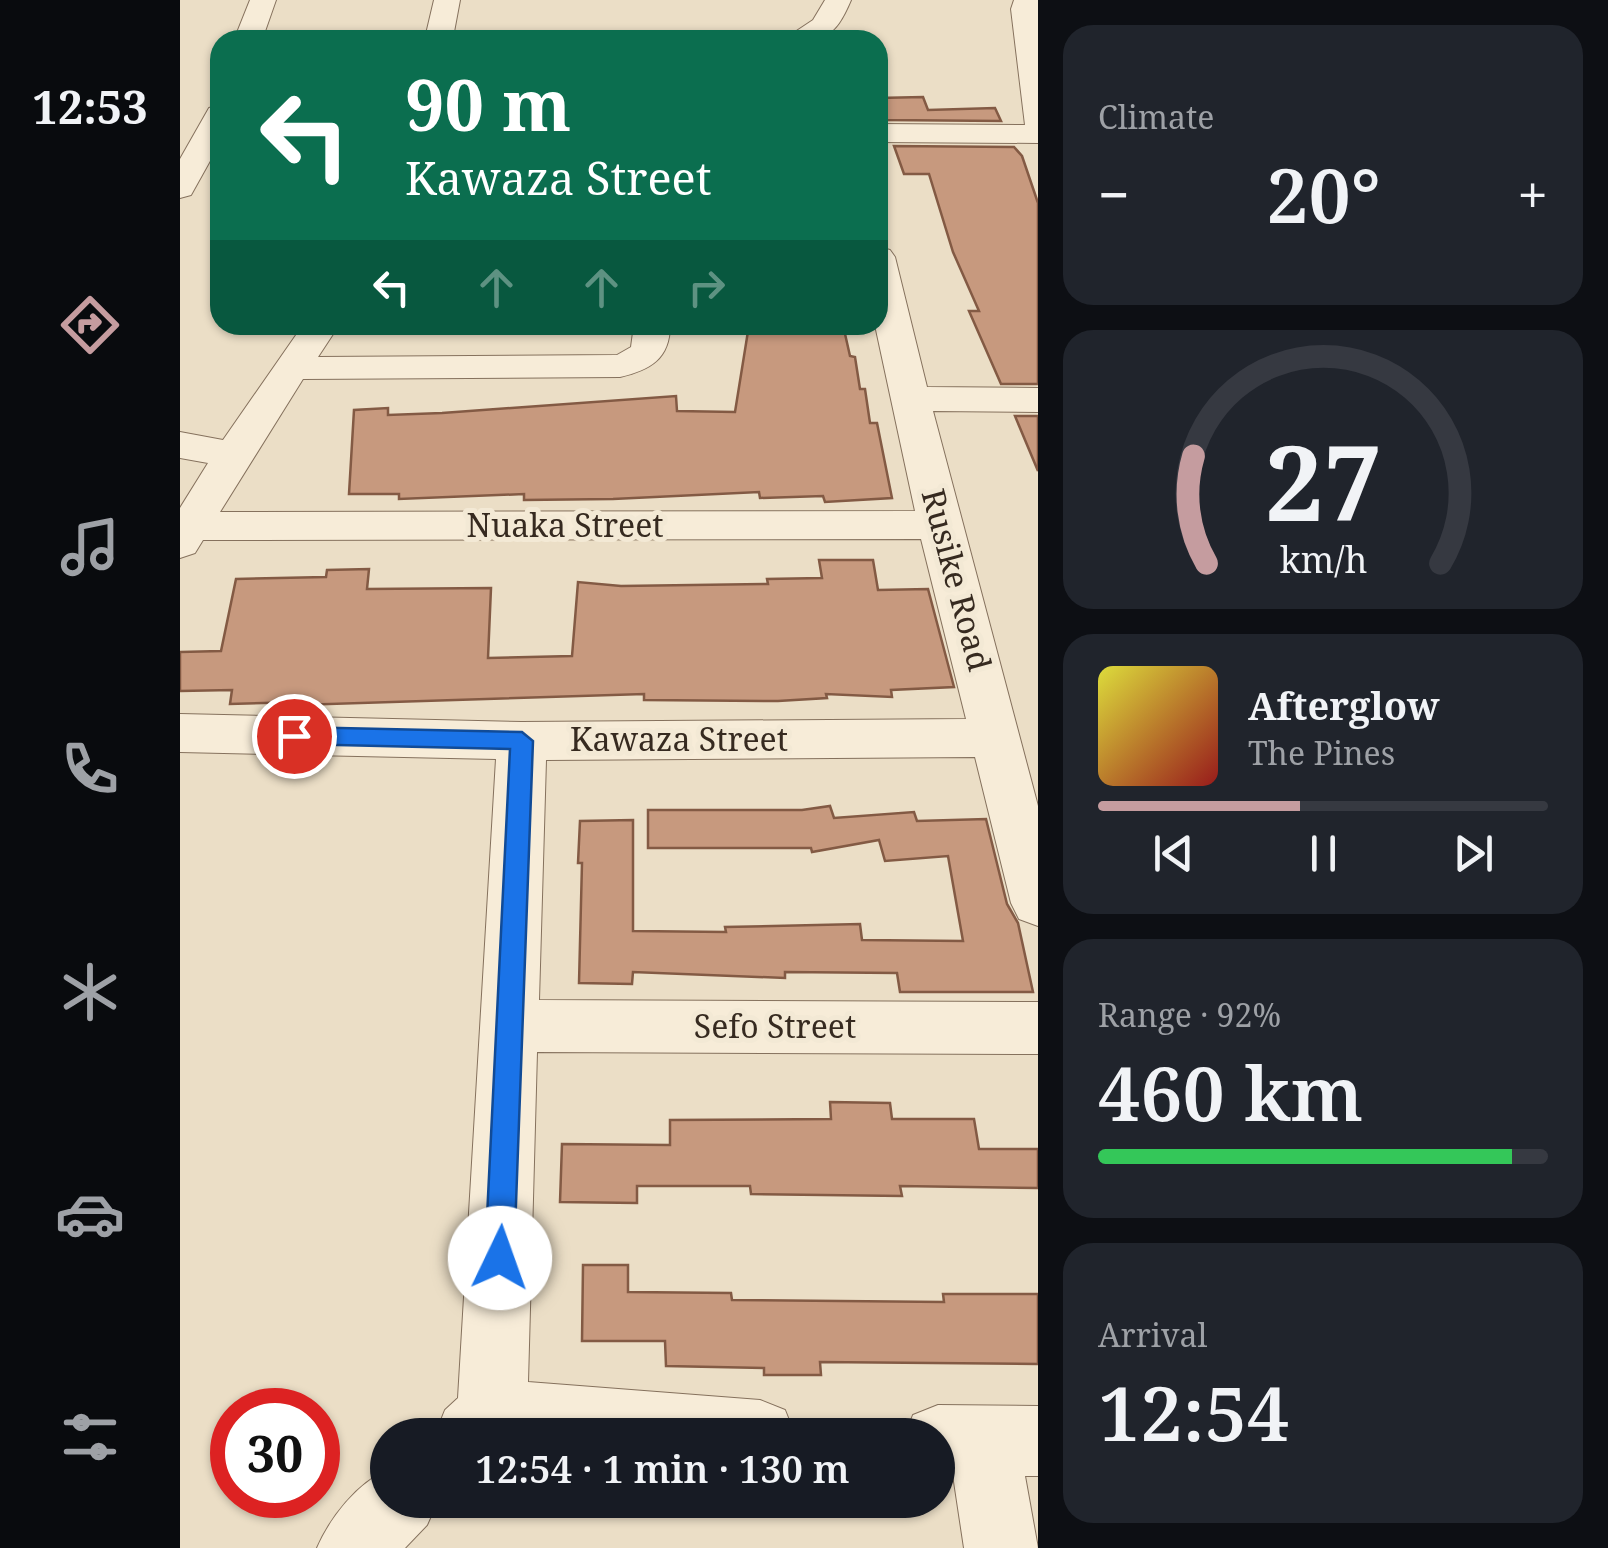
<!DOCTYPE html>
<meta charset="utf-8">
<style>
:root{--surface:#171b24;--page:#20242c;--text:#f1f3f6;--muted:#9ea1a6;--line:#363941;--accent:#c59c9f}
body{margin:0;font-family:"Noto Serif",serif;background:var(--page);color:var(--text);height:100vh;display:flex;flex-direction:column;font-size:38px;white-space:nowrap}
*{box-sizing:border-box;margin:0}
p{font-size:32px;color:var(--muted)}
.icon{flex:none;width:55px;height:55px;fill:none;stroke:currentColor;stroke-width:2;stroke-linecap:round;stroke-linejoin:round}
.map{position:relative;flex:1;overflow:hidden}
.sheet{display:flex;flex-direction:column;gap:25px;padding:25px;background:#0d0f14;width:570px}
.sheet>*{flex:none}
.hud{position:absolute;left:30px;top:30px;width:678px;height:305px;border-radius:30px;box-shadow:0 2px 8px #0004;background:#0b6e4f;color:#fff;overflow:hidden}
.speed{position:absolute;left:30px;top:1388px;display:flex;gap:20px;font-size:50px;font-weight:700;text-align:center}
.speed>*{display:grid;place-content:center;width:130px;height:130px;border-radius:50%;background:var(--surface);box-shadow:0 2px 8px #0004;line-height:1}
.speed .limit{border:15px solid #d22;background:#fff;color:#111}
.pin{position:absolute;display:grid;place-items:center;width:85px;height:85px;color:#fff;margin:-42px;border:5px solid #fff;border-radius:50%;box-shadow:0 2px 10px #0007}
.me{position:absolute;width:110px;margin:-55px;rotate:3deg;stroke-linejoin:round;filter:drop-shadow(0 0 8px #0008)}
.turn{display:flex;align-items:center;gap:35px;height:210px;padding:0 30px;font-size:45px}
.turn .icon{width:130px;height:130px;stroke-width:2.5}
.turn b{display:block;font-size:70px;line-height:85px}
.lanes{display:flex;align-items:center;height:95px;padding:0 30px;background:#0003;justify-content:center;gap:50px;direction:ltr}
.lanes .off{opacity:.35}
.big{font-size:75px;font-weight:600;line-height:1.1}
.sheet .widget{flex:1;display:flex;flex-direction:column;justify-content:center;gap:15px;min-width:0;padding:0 35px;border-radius:30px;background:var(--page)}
.sheet .dial{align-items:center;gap:0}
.dial svg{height:260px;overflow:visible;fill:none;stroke:var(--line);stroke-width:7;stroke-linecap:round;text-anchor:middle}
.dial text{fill:var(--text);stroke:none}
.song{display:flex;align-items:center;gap:30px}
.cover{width:120px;height:120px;border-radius:15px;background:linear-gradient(135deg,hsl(60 70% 55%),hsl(0 70% 35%))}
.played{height:10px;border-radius:5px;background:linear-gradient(90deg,var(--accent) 45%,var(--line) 45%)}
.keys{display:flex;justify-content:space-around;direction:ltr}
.heat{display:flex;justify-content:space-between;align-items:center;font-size:55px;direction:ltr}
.charge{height:15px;border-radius:8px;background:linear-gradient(90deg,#34c759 92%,var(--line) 0)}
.trip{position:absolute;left:190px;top:1418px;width:585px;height:100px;border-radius:50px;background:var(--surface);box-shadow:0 2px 8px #0004;font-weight:600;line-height:100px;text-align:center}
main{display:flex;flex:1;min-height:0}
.tab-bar{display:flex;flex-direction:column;width:180px;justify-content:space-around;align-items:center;background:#090b0e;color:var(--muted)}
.tab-bar .icon{width:70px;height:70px}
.tab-bar .current{color:var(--accent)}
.tab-bar b{font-size:45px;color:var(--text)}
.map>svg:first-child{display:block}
</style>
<main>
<nav class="tab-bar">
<b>12:53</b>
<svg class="icon current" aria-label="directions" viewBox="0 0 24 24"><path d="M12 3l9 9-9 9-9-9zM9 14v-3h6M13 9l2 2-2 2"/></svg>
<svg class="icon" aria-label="music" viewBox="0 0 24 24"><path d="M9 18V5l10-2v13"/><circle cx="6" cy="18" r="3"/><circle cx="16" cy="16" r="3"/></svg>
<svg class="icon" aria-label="phone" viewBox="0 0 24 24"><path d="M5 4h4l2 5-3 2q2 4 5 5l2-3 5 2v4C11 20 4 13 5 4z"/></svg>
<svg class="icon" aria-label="climate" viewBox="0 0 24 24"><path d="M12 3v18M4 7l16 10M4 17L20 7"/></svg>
<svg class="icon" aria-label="car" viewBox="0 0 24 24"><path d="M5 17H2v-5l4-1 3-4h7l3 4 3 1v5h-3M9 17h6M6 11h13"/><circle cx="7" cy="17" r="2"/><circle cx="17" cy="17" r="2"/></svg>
<svg class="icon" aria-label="filters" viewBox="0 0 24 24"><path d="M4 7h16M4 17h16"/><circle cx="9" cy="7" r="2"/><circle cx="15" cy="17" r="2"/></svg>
</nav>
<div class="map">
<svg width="858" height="1548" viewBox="0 0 858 1548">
<rect width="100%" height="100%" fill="#ebdec6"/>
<path fill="#c7997e" stroke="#835a44" stroke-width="2.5" d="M743 97 748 110 815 108 821 121 704 120 698 102V98Z
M714 146 834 147 842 156 858 203V384H821L789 311H799L773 252 749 174H724Z
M569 325H663L670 356 675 357 680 389H685L690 423H697L712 498 645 502 643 496 580 498 579 492 433 499 344 500V494L219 499V494H169L174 410 208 408V415L262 413 496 396 497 411 555 412Z
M835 416H858V471Z
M639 560H693L698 590 748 589 774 687 711 690 712 697 646 694 647 698 598 701 464 700V694L119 705 120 702 50 704 52 690 0 691V652L41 651 56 579 146 577 147 570 189 569 187 589 311 588 308 658 392 656 398 582 441 586 588 584 587 579 642 578Z
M650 806 654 818 734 812 737 821 806 819 827 904 838 923 853 992H720L717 973 605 972V978L453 972 452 984 399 983 402 863H398L400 821 453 820V931L546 932 545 927 680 924 682 940 783 941 768 856 705 861 699 840 632 852 631 848H468V810H622Z
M650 1102 710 1103 712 1119H794L799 1149H858V1188L720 1186 722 1196 571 1194 570 1186H457V1203L380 1202 382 1144 490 1145V1120L651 1119Z
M403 1265H448V1292L551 1293 552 1300 764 1302 763 1294H858V1364L640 1362 641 1375H584V1368L486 1366 485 1341H402Z"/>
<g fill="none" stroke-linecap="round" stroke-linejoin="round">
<g stroke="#85715d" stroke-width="2">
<path id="minor" d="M70 0H96L82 40H54Z
M254 0H280L274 32 281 40H250L246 34Z
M645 0H671C654 40 644 40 603 40L633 20Z
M834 0H858V143L698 142V124L845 125 831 9Z
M40 105V143L11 195 0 198V159L29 108Z
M698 247 710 250 715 257 747 387 858 388V412L753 411 858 806V926L839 919 831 903 795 757 366 760 359 1000 858 1002V1054L357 1052 348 1382 580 1400 605 1410 615 1435H255L265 1410 278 1398 316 759 0 752V714L342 722 786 719 741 539 23 540 15 553 0 558V508L28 463 0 458V432L43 440 123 325H159L138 357 437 355 451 347 454 325H490C490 359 470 370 440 377L123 379 40 512 735 511 695 325Z
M758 1405 858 1406V1476H845L858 1548H784L773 1475H758V1435H725L733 1415Z
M208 1470V1500H258L247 1525 225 1548H137C150 1518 177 1483 208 1470Z"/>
</g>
<use href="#minor" fill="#f7ecd8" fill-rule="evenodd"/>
</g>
<path fill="#1a73e8" stroke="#114b97" stroke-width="2.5" d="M114 727 342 732 353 741 334 1258 330 1269 320 1273 309 1269 305 1258 330 749 114 744 103 736Z"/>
<g text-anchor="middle" stroke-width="10" stroke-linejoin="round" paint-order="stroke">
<g font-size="32" fill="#362a20" stroke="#f3e9d5">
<text x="385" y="537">Nuaka Street</text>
<text transform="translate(776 580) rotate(75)" y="11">Rusike Road</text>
<text x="499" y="751">Kawaza Street</text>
<text x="595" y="1038">Sefo Street</text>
</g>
</g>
</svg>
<div class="speed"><div class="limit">30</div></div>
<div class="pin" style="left:114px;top:736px;background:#d93025"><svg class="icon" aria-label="arrive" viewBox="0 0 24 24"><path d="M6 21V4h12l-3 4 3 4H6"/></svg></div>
<svg class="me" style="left:320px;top:1258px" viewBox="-20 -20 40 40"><circle r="19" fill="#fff"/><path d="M0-13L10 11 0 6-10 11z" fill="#1a73e8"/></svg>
<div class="trip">12:54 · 1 min · 130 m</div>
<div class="hud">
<div class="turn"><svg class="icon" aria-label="left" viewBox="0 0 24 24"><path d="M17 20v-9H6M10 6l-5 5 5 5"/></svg><div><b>90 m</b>Kawaza Street</div></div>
<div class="lanes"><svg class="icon" aria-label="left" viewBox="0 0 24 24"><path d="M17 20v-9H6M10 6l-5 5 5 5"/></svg><svg class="icon off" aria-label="ahead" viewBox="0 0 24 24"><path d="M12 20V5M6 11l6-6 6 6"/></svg><svg class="icon off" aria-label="ahead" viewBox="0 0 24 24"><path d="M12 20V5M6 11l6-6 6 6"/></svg><svg class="icon off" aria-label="right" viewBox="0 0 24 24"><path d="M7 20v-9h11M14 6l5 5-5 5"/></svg></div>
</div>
</div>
<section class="sheet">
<div class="widget"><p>Climate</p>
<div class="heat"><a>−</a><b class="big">20°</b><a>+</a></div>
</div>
<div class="widget dial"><svg viewBox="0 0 100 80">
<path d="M14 69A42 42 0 1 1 86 69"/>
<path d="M14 69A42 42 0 0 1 10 36" stroke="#c59c9f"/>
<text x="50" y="56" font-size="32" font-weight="700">27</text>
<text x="50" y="72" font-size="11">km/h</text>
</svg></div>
<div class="widget">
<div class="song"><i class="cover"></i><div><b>Afterglow</b><p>The Pines</p></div></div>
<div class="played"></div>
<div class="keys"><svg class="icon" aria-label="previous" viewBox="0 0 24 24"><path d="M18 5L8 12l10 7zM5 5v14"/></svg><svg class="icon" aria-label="pause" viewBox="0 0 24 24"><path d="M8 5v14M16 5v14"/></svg><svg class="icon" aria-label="next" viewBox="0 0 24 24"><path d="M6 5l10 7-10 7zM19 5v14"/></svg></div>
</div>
<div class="widget"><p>Range · 92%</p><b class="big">460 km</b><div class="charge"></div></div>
<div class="widget"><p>Arrival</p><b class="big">12:54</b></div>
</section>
</main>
